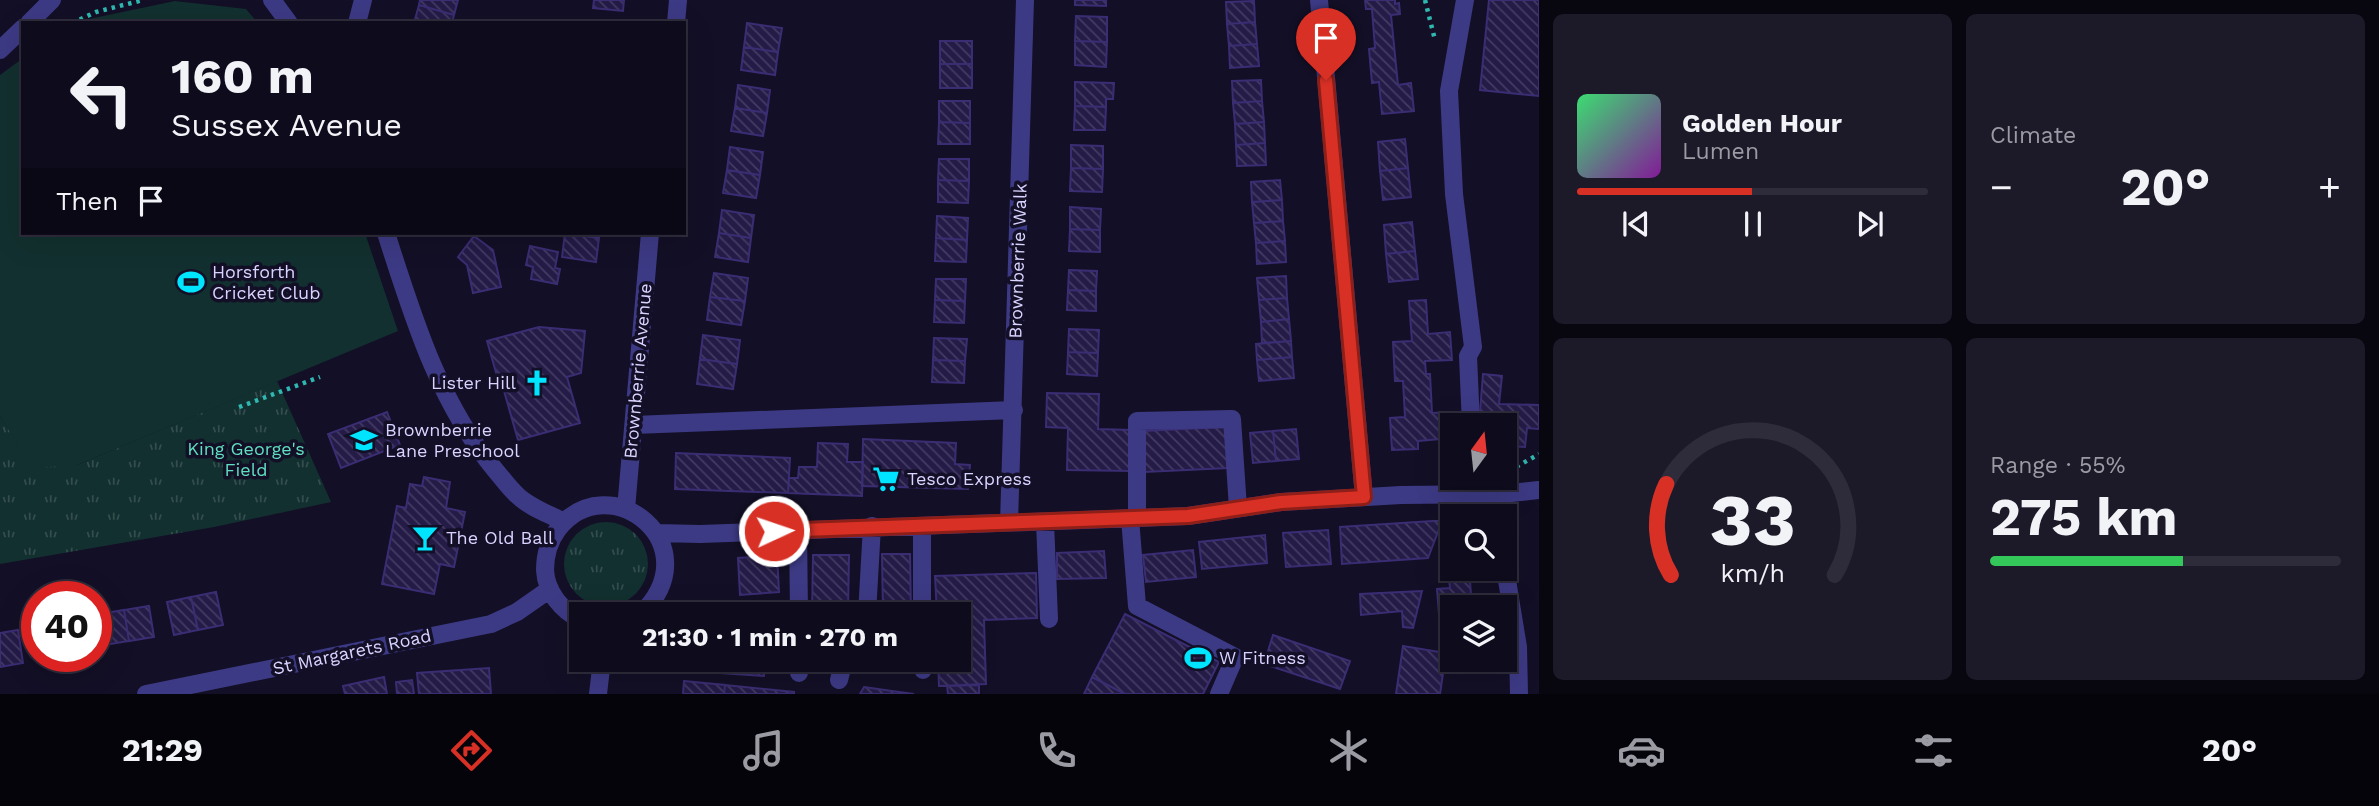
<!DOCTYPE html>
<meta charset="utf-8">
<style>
:root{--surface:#0e0b1c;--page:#1c1929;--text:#f1f3f6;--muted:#9b9ba3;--line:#2e2b3b;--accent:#d93025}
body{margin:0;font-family:"Work Sans",sans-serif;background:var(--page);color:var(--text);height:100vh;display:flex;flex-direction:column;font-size:26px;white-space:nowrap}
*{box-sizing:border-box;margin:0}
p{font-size:23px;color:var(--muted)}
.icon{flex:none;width:38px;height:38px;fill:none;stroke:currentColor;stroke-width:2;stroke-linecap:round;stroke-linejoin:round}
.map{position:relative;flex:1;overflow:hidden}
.details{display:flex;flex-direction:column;gap:14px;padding:14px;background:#08060f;width:840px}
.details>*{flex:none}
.hud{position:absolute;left:21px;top:21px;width:665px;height:214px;border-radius:0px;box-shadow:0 7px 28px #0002,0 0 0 2px var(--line);background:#0e0b1c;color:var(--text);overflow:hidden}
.needle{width:46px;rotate:15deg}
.controls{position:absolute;left:1440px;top:413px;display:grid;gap:14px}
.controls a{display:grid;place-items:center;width:77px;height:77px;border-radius:0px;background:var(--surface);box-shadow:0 7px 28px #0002,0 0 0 2px var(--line);font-size:35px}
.speed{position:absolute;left:21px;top:581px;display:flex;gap:14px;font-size:35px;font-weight:700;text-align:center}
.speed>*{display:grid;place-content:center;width:91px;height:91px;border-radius:50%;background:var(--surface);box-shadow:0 7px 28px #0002,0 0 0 2px var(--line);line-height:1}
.speed .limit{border:10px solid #d22;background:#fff;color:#111}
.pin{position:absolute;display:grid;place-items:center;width:60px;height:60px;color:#fff;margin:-72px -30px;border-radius:50% 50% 50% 0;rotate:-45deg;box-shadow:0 0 7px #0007}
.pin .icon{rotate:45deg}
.me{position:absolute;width:77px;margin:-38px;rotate:87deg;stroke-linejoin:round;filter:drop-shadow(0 0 5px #0008)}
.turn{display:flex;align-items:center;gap:24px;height:147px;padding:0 35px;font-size:32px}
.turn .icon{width:91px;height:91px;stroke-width:2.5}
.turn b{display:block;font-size:49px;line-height:60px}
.then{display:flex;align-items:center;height:66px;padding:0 35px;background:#0003;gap:14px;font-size:26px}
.big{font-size:52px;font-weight:700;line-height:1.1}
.details .widget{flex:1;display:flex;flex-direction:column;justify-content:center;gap:10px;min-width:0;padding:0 24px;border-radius:10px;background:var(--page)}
.details .dial{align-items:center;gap:0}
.dial svg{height:182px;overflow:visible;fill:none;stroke:var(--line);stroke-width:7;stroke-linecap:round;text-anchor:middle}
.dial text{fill:var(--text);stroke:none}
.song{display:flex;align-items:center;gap:21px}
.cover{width:84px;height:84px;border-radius:10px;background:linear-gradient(135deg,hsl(140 70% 55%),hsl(290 70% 35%))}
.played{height:7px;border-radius:4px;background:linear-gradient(90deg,var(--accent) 50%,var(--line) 50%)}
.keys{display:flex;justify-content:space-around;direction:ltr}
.heat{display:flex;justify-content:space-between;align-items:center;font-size:38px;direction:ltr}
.charge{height:10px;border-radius:5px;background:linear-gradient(90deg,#34c759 55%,var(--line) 0)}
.details .tiles{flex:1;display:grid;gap:14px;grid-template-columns:repeat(2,1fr)}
.trip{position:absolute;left:569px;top:602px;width:402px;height:70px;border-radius:0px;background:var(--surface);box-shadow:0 7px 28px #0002,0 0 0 2px var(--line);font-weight:700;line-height:70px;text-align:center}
.tab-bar{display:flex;height:112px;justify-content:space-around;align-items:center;background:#06040b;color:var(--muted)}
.tab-bar .icon{width:49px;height:49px}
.tab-bar .on{color:var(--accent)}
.tab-bar b{font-size:32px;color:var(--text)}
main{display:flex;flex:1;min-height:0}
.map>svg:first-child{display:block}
</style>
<main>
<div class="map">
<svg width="1539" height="694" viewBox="0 0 1539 694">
<defs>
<pattern id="grass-tufts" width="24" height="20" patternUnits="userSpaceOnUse" patternTransform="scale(1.75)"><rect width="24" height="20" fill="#12302f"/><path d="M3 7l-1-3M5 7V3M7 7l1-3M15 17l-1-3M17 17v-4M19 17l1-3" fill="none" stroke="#344d4e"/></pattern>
<pattern id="building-back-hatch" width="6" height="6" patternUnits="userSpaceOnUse" patternTransform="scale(1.75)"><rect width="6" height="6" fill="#241b47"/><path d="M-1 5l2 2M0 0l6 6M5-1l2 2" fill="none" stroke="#433b63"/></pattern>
</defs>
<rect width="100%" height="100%" fill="#130f26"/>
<path fill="url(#grass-tufts)" d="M277 381 331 502 214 527 0 564V416L24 453 77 465Z
M564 564a42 42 0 1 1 84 0a42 42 0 1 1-84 0Z"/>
<path fill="#12302f" d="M175 1 246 9 258 23H70Z
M23 58V233H365L398 331 77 465 47 467 23 453 0 416V75Z"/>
<path fill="url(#building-back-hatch)" stroke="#3b2d73" stroke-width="2" d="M420 0H458L454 15 419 5Z
M594 0H624L623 11 593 8Z
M1075 0H1106V6L1075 5Z
M1365 0H1395V4L1399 3 1400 14 1391 15 1398 85 1411 83 1414 111 1382 114 1379 82 1372 83 1369 49 1375 48 1372 9H1366Z
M1489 0H1539V96L1480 90Z
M1254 1 1255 22 1227 24 1226 2Z
M419 5 454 15 452 23H414Z
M1076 16 1107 17V42L1075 41Z
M1255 22 1257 44 1229 46 1227 24Z
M747 23 782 28 778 52 744 47Z
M940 41H972V64H940Z
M1075 41 1107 42 1106 67 1075 65Z
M1257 44 1259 66 1230 68 1229 46Z
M744 47 778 52 775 75 741 70Z
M940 64H972V88H940Z
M1261 80 1262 101 1233 103 1232 81Z
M1075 82 1114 83 1113 99H1106V107L1075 106Z
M738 85 770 90 767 113 735 108Z
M939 101H970V123L939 122Z
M1262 101 1264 122 1235 124 1233 103Z
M1075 106 1106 107 1105 130H1074Z
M735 108 767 113 763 136 731 131Z
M939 122 970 123V144H938Z
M1264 122 1265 143 1236 145 1235 124Z
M1405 139 1408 168 1380 171 1378 142Z
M1265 143 1266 165 1237 166 1236 145Z
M1071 145 1103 146V169L1071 168Z
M730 147 763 152 760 175 727 170Z
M939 159H969V181L938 180Z
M1071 168 1103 169 1102 192 1070 191Z
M1408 168 1411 197 1383 200 1380 171Z
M727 170 760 175 756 198 723 193Z
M938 180 969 181 968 203 938 202Z
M1280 180 1282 200 1252 202 1251 182Z
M1282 200 1283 221 1254 223 1252 202Z
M1070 207 1101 209 1100 230 1070 229Z
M722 210 754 215 751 238 719 233Z
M937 216 968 218 967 240 936 238Z
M1283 221 1285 241 1256 243 1254 223Z
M1412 222 1415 251 1386 254 1384 225Z
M1070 229 1100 230V252L1069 251Z
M565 233 599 238 596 262 562 257Z
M565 233H600L599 238Z
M719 233 751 238 748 262 715 257Z
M474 236 493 250 501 287 473 293 467 265 458 257Z
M936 238 967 240 966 262 935 261Z
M1285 241 1286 262 1257 264 1256 243Z
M530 246 558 252 555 268 560 269 557 284 531 279 533 267 526 265Z
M1415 251 1418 279 1389 282 1386 254Z
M1069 270 1097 271 1096 291 1068 290Z
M714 273 748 278 745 301 710 297Z
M1286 276 1287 298 1259 300 1257 278Z
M936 279H966L965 301 935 300Z
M1068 290 1096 291V311L1067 310Z
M710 297 745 301 741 325 707 320Z
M1287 298 1289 319 1261 322 1259 300Z
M935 300 965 301 964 323 934 322Z
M1426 300 1428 334 1450 332 1452 360 1425 361 1426 374H1430L1432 413 1452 412V438L1418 441V449L1392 450 1390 418 1405 417 1403 381H1395L1393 342 1412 341 1409 301Z
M1289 319 1291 341 1262 343 1261 322Z
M539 327 585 331 581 373 567 377 580 423 518 440 502 384 510 382 508 373 497 376 487 341Z
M1069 329 1099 330 1098 353 1068 352Z
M703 335 740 340 737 364 700 359Z
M934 338 967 339 965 361 933 360Z
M1291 341 1292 357 1257 360 1256 344Z
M1068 352 1098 353 1097 376 1067 374Z
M1292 357 1294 378 1259 381 1257 360Z
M700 359 737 364 733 389 697 384Z
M933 360 965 361 964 383 932 382Z
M1483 374 1502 376 1499 404 1539 405V429L1527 428 1525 447 1505 446V425H1479Z
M1047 393 1099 394 1098 429 1132 430 1131 471 1067 470 1068 428 1046 427Z
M387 412 400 445 341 468 328 434Z
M1226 427 1228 468 1145 472 1143 431Z
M1296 429 1299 459 1276 461 1273 431Z
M1273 431 1276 461 1253 463 1250 433Z
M863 439 956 443 955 464 970 465 968 489 862 486Z
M818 443 848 444 847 462H863L862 496 788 493 789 478H798L799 467H817Z
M676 453 790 458 788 493 675 489Z
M424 477 450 482 446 508 465 512 454 567 440 564 434 594 382 584 397 506 406 508 410 484 422 486Z
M1433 521H1442L1428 558 1342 564 1340 527Z
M1328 530 1331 564 1286 567 1283 533Z
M1265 535 1267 563 1202 569 1199 542Z
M1193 550 1196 577 1146 582 1143 555Z
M1104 551 1106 578 1057 579V553Z
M882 554H910L911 614H883Z
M777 555 779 592 740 595 738 558Z
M813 555H849L848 613H812Z
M1452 557V569H1469L1472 607H1452V626L1440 627 1437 589 1450 588 1448 569Z
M1036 573 1037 618 984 620 986 684 939 686 938 660H959V614H937L935 576Z
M1422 591 1413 628 1403 627 1402 611 1361 615 1360 594Z
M216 592 223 625 198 630 191 597Z
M191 597 198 630 174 635 167 602Z
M149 606 154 637 129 641 124 610Z
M124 610 129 641 104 645 99 614Z
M1125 614 1219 662 1203 694H1125L1092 677Z
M18 630 23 663 0 667V633Z
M1273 635 1350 661 1340 689 1264 664Z
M1403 646 1446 653 1440 694H1396Z
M723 660H765L764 676 721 673Z
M489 668 491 694H419L417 673Z
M384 677 387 694H345L343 686Z
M1092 677 1125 694H1084Z
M412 680 414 694H397L396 682Z
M684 681 725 685 724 694H683Z
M725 685 794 692V694H724Z
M979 685V694H948L947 686Z
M864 687 892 691 914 694H860Z"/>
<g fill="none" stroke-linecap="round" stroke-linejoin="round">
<path stroke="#2fb8b0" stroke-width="4.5" stroke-dasharray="3.5 5" stroke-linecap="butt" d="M1425 0 1435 40
M72 23 96 12 143 0
M239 407 320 377
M1509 471 1539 454"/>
<path stroke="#3d3a85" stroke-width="18" d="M272 0 289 23
M1319 0 1364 497
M1465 0 1449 91 1454 194 1473 347 1468 356 1471 425
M29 23 52 0
M357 23 363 0
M676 23 678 0
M0 50 23 28
M386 233C413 317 438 402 496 471 503 479 509 488 517 495 529 507 549 514 564 522
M634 425 1014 410
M1502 494 1503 516
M626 509 650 233
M1130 518 1137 606 1235 657 1219 694
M1137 518V421L1232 419 1238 508
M1045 522 1049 619
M1009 523 1025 0
M922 526V614
M798 529 799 614
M656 533 700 534 1137 518 1188 516 1281 502 1401 495 1502 494 1539 490
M1505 568 1518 647 1519 694
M867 614 872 526
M581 620C562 611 546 592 545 570 545 555 549 541 558 529 609 464 712 545 641 614
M799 660V673
M923 660V670
M839 680 844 660
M146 694 491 624 517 612 550 589
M598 694 602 660"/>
</g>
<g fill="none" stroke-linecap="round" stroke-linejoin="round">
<g stroke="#8d1f18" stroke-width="18">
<path id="route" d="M774 531 1188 516 1281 502 1364 497 1326 80"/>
</g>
<use href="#route" stroke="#d93025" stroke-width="12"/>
</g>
<defs>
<g id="stadium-bare" transform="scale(2.1)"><path d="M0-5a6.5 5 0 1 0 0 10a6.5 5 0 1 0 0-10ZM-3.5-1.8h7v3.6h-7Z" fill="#00e5ff" stroke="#130f26" stroke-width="2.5" paint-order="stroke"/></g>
<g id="church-bare" transform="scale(2.1)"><path d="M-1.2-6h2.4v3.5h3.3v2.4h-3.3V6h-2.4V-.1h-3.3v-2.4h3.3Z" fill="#00e5ff" stroke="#130f26" stroke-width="2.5" paint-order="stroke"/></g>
<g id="school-bare" transform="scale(2.1)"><path d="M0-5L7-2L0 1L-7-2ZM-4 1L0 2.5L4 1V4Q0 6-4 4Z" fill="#00e5ff" stroke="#130f26" stroke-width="2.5" paint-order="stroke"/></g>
<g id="supermarket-bare" transform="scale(2.1)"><path d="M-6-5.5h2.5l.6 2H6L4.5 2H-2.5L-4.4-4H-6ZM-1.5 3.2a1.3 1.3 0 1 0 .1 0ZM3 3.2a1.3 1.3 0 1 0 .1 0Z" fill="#00e5ff" stroke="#130f26" stroke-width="2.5" paint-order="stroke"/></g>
<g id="bar-bare" transform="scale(2.1)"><path d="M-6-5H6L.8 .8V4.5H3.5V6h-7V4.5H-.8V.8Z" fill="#00e5ff" stroke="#130f26" stroke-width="2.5" paint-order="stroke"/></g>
</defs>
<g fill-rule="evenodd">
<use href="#stadium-bare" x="191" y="282"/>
<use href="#church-bare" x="537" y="383"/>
<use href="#school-bare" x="364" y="440"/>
<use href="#supermarket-bare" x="886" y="479"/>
<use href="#bar-bare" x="425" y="538"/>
<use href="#stadium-bare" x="1198" y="658"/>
</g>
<g text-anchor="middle" stroke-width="7" stroke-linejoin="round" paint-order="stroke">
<g font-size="18" fill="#d9d4ff" stroke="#130f26">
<text transform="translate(1018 261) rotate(-88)" y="6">Brownberrie Walk</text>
<text transform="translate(638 371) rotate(-85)" y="6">Brownberrie Avenue</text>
<text transform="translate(352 652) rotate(-12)" y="6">St Margarets Road</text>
</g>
<g font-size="18" fill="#d9d4ff" stroke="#130f26" text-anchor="start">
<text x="212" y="278">Horsforth<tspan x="212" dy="21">Cricket Club</tspan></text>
<text x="516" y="389" text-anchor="end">Lister Hill</text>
<text x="385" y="436">Brownberrie<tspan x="385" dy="21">Lane Preschool</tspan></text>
<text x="907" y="485">Tesco Express</text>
<text x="446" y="544">The Old Ball</text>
<text x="1219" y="664">W Fitness</text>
</g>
<g font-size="18" fill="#5fe0c0" stroke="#130f26">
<text x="246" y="455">King George's<tspan x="246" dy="21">Field</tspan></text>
</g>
</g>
</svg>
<div class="controls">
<a><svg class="needle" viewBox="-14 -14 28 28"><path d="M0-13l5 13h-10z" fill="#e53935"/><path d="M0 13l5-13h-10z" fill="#9b9ba3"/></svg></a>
<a><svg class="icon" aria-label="search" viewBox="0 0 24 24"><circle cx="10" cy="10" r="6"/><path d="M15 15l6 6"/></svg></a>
<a><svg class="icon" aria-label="layers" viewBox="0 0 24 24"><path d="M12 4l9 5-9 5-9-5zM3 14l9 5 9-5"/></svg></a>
</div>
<div class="speed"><div class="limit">40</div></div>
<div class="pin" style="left:1326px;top:80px;background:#d93025"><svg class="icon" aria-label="arrive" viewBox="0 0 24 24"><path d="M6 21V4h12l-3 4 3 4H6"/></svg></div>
<svg class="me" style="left:774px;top:531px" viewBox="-20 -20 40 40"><circle r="17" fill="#d93025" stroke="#fff" stroke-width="3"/><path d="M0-11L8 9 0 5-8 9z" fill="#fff"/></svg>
<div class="trip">21:30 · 1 min · 270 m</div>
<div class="hud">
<div class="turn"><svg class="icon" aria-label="left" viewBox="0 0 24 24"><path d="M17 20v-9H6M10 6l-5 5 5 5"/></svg><div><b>160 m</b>Sussex Avenue</div></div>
<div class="then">Then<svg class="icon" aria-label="arrive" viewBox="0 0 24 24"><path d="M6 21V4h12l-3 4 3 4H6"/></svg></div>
</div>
</div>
<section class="details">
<div class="tiles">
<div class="widget">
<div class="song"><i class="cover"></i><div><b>Golden Hour</b><p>Lumen</p></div></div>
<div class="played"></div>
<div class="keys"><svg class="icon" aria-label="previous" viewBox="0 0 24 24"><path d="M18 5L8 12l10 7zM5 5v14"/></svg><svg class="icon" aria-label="pause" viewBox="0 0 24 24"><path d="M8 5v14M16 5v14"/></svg><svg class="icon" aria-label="next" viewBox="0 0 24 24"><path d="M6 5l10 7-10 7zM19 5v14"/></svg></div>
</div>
<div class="widget"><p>Climate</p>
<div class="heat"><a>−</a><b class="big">20°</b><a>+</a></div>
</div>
<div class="widget dial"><svg viewBox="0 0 100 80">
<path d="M14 69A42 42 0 1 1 86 69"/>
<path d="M14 69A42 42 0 0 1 12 29" stroke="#d93025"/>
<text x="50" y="56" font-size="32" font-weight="700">33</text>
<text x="50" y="72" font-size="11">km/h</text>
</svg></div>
<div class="widget"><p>Range · 55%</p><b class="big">275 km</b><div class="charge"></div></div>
</div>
</section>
</main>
<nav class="tab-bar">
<b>21:29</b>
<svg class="icon on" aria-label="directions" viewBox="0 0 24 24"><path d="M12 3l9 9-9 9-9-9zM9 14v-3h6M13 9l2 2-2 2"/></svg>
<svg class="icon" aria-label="music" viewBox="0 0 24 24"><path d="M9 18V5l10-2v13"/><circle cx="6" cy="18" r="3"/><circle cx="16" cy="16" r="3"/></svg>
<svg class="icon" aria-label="phone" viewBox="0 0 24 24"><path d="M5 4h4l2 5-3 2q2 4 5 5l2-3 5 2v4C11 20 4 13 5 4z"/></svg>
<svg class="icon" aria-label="climate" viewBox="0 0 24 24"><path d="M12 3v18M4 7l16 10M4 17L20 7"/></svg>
<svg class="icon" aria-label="car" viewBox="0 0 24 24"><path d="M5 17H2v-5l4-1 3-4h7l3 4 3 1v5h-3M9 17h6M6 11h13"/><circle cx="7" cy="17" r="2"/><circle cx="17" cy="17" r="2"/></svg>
<svg class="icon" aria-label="filters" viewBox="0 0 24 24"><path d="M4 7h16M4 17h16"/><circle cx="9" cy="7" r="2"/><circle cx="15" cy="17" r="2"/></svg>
<b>20°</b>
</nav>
